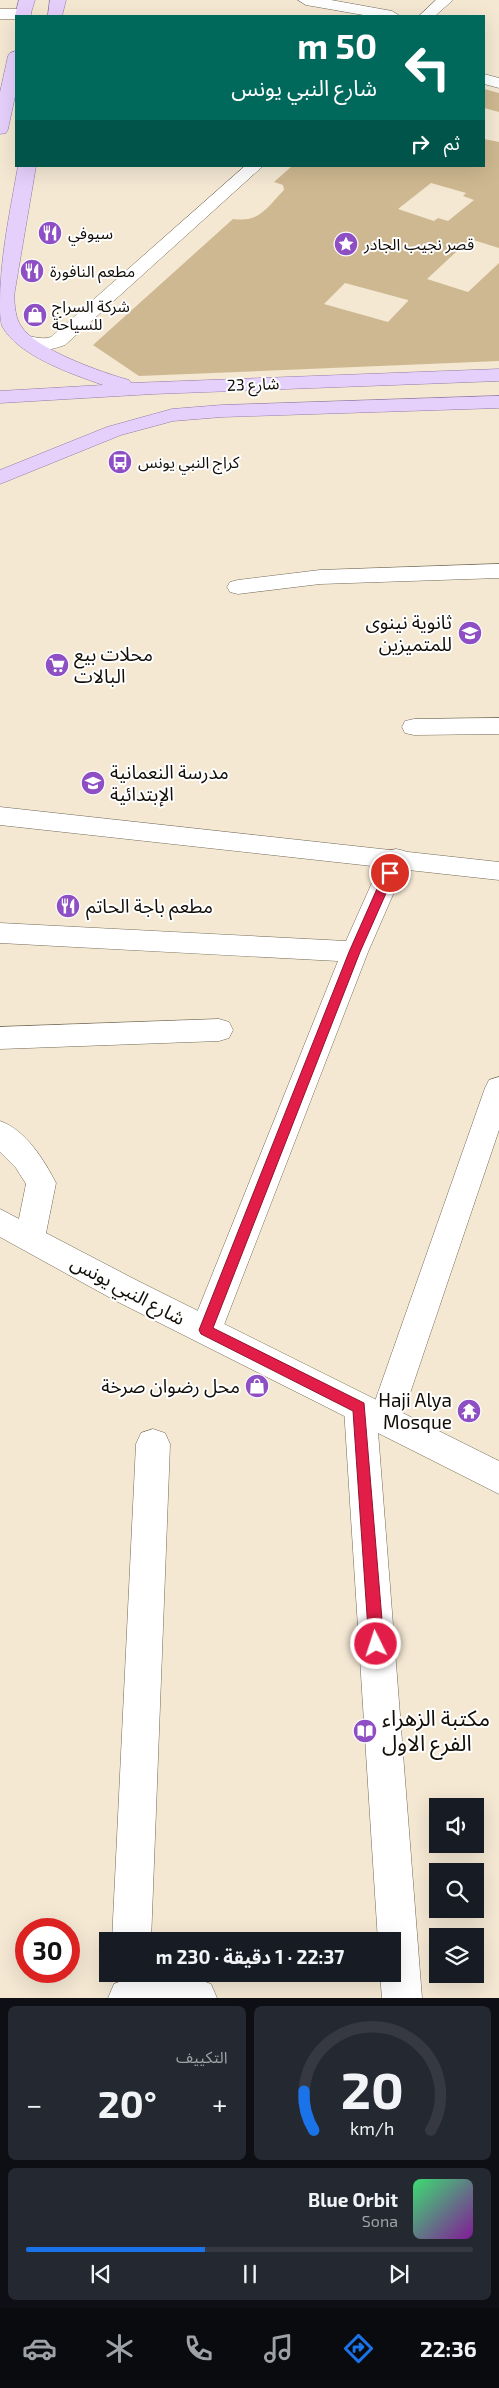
<!DOCTYPE html>
<html lang="ar">
<meta charset="utf-8">
<style>
:root{--surface:#171b24;--page:#242831;--text:#f1f3f6;--muted:#9ea1a6;--line:#363941;--accent:#1a73e8}
body{margin:0;font-family:"Exo 2","Noto Sans Arabic",sans-serif;background:var(--page);color:var(--text);direction:rtl;height:100vh;display:flex;flex-direction:column;font-size:19px;white-space:nowrap}
*{box-sizing:border-box;margin:0}
p{font-size:16px;color:var(--muted)}
.icon{flex:none;width:28px;height:28px;fill:none;stroke:currentColor;stroke-width:2;stroke-linecap:round;stroke-linejoin:round}
.map{position:relative;height:1998px;overflow:hidden;direction:ltr}
.details{display:flex;flex-direction:column;gap:8px;padding:8px;background:#0d0f14;flex:1}
.details>*{flex:none}
.banner{position:absolute;left:15px;top:15px;width:470px;height:152px;border-radius:0px;box-shadow:0 5px 20px #0002;direction:rtl;background:#00695c;color:#fff;overflow:hidden}
.controls{position:absolute;left:429px;top:1798px;display:grid;gap:10px}
.controls a{display:grid;place-items:center;width:55px;height:55px;border-radius:0px;background:var(--surface);box-shadow:0 5px 20px #0002;font-size:25px}
.speed{position:absolute;left:15px;top:1918px;display:flex;gap:10px;font-size:25px;font-weight:700;text-align:center}
.speed>*{display:grid;place-content:center;width:65px;height:65px;border-radius:50%;background:var(--surface);box-shadow:0 5px 20px #0002;line-height:1}
.speed .limit{border:8px solid #d22;background:#fff;color:#111}
.pin{position:absolute;display:grid;place-items:center;width:42px;height:42px;color:#fff;margin:-21px;border:2px solid #fff;border-radius:50%;box-shadow:0 1px 5px #0007}
.me{position:absolute;width:55px;margin:-28px;rotate:356deg;stroke-linejoin:round;filter:drop-shadow(0 0 4px #0008)}
.turn{display:flex;align-items:center;gap:18px;height:105px;padding:0 25px;font-size:22px}
.turn .icon{width:65px;height:65px;stroke-width:2.5}
.turn b{display:block;font-size:35px;line-height:42px}
.then{display:flex;align-items:center;height:48px;padding:0 25px;background:#0003;gap:10px;font-size:19px}
.big{font-size:38px;font-weight:700;line-height:1.1}
.details .card{flex:1;display:flex;flex-direction:column;justify-content:center;gap:8px;min-width:0;padding:0 18px;border-radius:8px;background:var(--page)}
.details .dial{align-items:center;gap:0}
.dial svg{height:130px;overflow:visible;fill:none;stroke:var(--line);stroke-width:7;stroke-linecap:round;text-anchor:middle}
.dial text{fill:var(--text);stroke:none}
.song{display:flex;align-items:center;gap:15px}
.cover{width:60px;height:60px;border-radius:8px;background:linear-gradient(135deg,hsl(140 70% 55%),hsl(290 70% 35%))}
.played{height:5px;border-radius:2px;background:linear-gradient(90deg,var(--accent) 40%,var(--line) 40%)}
.keys{display:flex;justify-content:space-around;direction:ltr}
.heat{display:flex;justify-content:space-between;align-items:center;font-size:28px;direction:ltr}
.details .tiles{flex:1;display:grid;gap:8px;grid-template-columns:1fr 1fr}
.card:last-child{grid-column:span 2}
.trip{position:absolute;left:99px;top:1932px;width:302px;height:50px;border-radius:0px;background:var(--surface);box-shadow:0 5px 20px #0002;font-weight:700;line-height:50px;text-align:center;direction:rtl}
.tabs{display:flex;height:80px;justify-content:space-around;align-items:center;background:#090b0e;color:var(--muted)}
.tabs .icon{width:35px;height:35px}
.tabs .on{color:var(--accent)}
.tabs b{font-size:22px;color:var(--text)}
.map>svg:first-child{display:block}
</style>
<div class="map">
<svg width="499" height="1998" viewBox="0 0 499 1998">
<rect width="100%" height="100%" fill="#f4e8d3"/>
<path fill="#ceb891" fill-rule="evenodd" d="M484 89 499 93V112L484 108Z
M484 139 499 142V248L470 239 427 279 468 292 499 263V361L139 376 93 345 233 219C260 223 267 207 284 190L283 185 274 182 292 166H484ZM431 183 466 193 463 196 474 200 448 221 438 218 434 221 398 209ZM345 283 408 300V301L388 322 324 304Z"/>
<g fill="none" stroke-linecap="round" stroke-linejoin="round">
<g stroke="#736956" stroke-width="1">
<path id="street" d="M298 0H331L392 11 400 16H369L306 5Z
M0 9H24L32 14 30 16H16V19H0Z
M484 74 499 78V88L484 84Z
M499 564V578L320 584 238 594 230 592 227 587 230 582 238 580 320 570Z
M499 718V734L414 735 405 733 402 727 405 721 414 719Z
M396 849 405 851 409 858 368 952 222 1330 217 1340 206 1344 195 1340 190 1330 338 961 0 943V923L346 941 383 858 387 851Z
M219 1019 229 1022 233 1030 229 1038 219 1041 0 1049V1027Z
M499 1077V1130L401 1420 397 1431 385 1435 378 1432 422 1998H382L380 1974H392V1941H378L344 1408 348 1398 360 1393 372 1398 374 1404 485 1088 489 1080Z
M0 1121C26 1130 44 1160 56 1183L45 1238 41 1247 30 1251 19 1247 15 1238 26 1184 16 1168 0 1152Z
M153 1429 165 1433 170 1444 151 1941H112L136 1444 141 1433Z
M140 1974C166 1974 187 1974 211 1984L217 1998H108L114 1984Z"/>
</g>
<g stroke="#736956" stroke-width="1">
<path id="secondary" d="M436 0H453L435 16H419Z
M245 166H263L65 345C51 350 28 356 17 341L20 337C31 334 40 341 51 337Z
M0 807 499 862V880L0 825Z
M0 1209 138 1281 499 1461V1494L116 1301 0 1237Z"/>
</g>
<g stroke="#9078a4" stroke-width="1">
<path id="primary" d="M19 0H35L30 16H15Z
M50 0H66L62 16H48Z
M16 51V92L8 129 6 133 0 134V92L8 56 10 53Z
M18 166H36L14 296C15 306 15 317 21 326 35 349 103 373 129 380L131 383 499 369V381L153 394 0 403V391L103 385C72 374 18 356 2 326 0 320 0 310 0 303 0 257 10 212 18 166Z
M499 396V408L222 417 173 421 121 435 0 484V470L107 427 172 409 222 405Z"/>
</g>
<use href="#street" fill="#fff" fill-rule="evenodd"/>
<use href="#secondary" fill="#fff" fill-rule="evenodd"/>
<use href="#primary" fill="#e5d0fb" fill-rule="evenodd"/>
</g>
<path fill="#e11d48" stroke="#92132f" d="M390 869 395 873 360 952 213 1328 364 1403 384 1644 382 1649 376 1651 371 1649 369 1644 353 1411 201 1334 199 1330 349 952 384 873Z"/>
<defs>
<g id="restaurant-disc" transform="scale(1.25)"><circle r="9.5" fill="#8f4fc4" stroke="#fff"/><path d="M-5-6h1v4h1v-4h1v4h1v-4h1v5L-1.5 .5V6h-2V.5L-5-1ZM5-6V6H3V1.5H1.5Q1.5-4 5-6Z" fill="#fff"/></g>
<g id="sight-disc" transform="scale(1.25)"><circle r="9.5" fill="#8f4fc4" stroke="#fff"/><path d="M0-6L1.8-2.2L6-1.7L2.9 1.2L3.7 5.4L0 3.3L-3.7 5.4L-2.9 1.2L-6-1.7L-1.8-2.2Z" fill="#fff"/></g>
<g id="shop-disc" transform="scale(1.25)"><circle r="9.5" fill="#8f4fc4" stroke="#fff"/><path d="M-5-2.5h2.3a2.7 3.5 0 0 1 5.4 0H5L5.5 6h-11ZM-1.5-2.5h3a1.5 2.3 0 0 0-3 0Z" fill="#fff"/></g>
<g id="bus-disc" transform="scale(1.25)"><circle r="9.5" fill="#8f4fc4" stroke="#fff"/><path d="M-5-6H5V4H4V6H2V4H-2V6H-4V4H-5ZM-3.5-4V0h7V-4ZM-3.5 1.2v1.5H-2V1.2ZM2 1.2v1.5H3.5V1.2Z" fill="#fff"/></g>
<g id="school-disc" transform="scale(1.25)"><circle r="9.5" fill="#8f4fc4" stroke="#fff"/><path d="M0-5L7-2L0 1L-7-2ZM-4 1L0 2.5L4 1V4Q0 6-4 4Z" fill="#fff"/></g>
<g id="supermarket-disc" transform="scale(1.25)"><circle r="9.5" fill="#8f4fc4" stroke="#fff"/><path d="M-6-5.5h2.5l.6 2H6L4.5 2H-2.5L-4.4-4H-6ZM-1.5 3.2a1.3 1.3 0 1 0 .1 0ZM3 3.2a1.3 1.3 0 1 0 .1 0Z" fill="#fff"/></g>
<g id="temple-disc" transform="scale(1.25)"><circle r="9.5" fill="#8f4fc4" stroke="#fff"/><path d="M0-6L5-2H3V0L6.5 2.5H4V6H1.5V3h-3V6H-4V2.5H-6.5L-3 0V-2H-5Z" fill="#fff"/></g>
<g id="library-disc" transform="scale(1.25)"><circle r="9.5" fill="#8f4fc4" stroke="#fff"/><path d="M-6-4Q-3-5.5-.7-3.5V5Q-3 3-6 4ZM6-4Q3-5.5 .7-3.5V5Q3 3 6 4Z" fill="#fff"/></g>
</defs>
<g fill-rule="evenodd">
<use href="#restaurant-disc" x="50" y="233"/>
<use href="#sight-disc" x="346" y="244"/>
<use href="#restaurant-disc" x="32" y="271"/>
<use href="#shop-disc" x="35" y="315"/>
<use href="#bus-disc" x="120" y="462"/>
<use href="#school-disc" x="470" y="633"/>
<use href="#supermarket-disc" x="57" y="665"/>
<use href="#school-disc" x="93" y="783"/>
<use href="#restaurant-disc" x="68" y="906"/>
<use href="#shop-disc" x="257" y="1386"/>
<use href="#temple-disc" x="469" y="1411"/>
<use href="#library-disc" x="365" y="1731"/>
</g>
<g text-anchor="middle" stroke-width="4" stroke-linejoin="round" paint-order="stroke">
<g font-size="16" fill="#120e07" stroke="#fff" text-anchor="start">
<text x="68" y="239">سيوفي</text>
<text x="364" y="250">قصر نجيب الجادر</text>
<text x="50" y="277">مطعم النافورة</text>
<text x="52" y="312">شركة السراج<tspan x="52" dy="18">للسياحة</tspan></text>
<text x="138" y="468">كراج النبي يونس</text>
</g>
<g font-size="16" fill="#120e07" stroke="#fff">
<text transform="translate(253 384) rotate(-2)" y="6">شارع 23</text>
</g>
<g font-size="19" fill="#120e07" stroke="#fff" text-anchor="end">
<text x="452" y="629">ثانوية نينوى<tspan x="452" dy="22">للمتميزين</tspan></text>
<text x="74" y="661" text-anchor="start">محلات بيع<tspan x="74" dy="22">البالات</tspan></text>
<text x="110" y="779" text-anchor="start">مدرسة النعمانية<tspan x="110" dy="22">الإبتدائية</tspan></text>
<text x="86" y="913" text-anchor="start">مطعم باجة الحاتم</text>
<text x="240" y="1393">محل رضوان صرخة</text>
<text x="452" y="1407">Haji Alya<tspan x="452" dy="22">Mosque</tspan></text>
</g>
<g font-size="19" fill="#120e07" stroke="#fff">
<text transform="translate(128 1290) rotate(28)" y="7">شارع النبي يونس</text>
</g>
<g font-size="22" fill="#120e07" stroke="#fff" text-anchor="start">
<text x="382" y="1726">مكتبة الزهراء<tspan x="382" dy="25">الفرع الاول</tspan></text>
</g>
</g>
</svg>
<div class="controls">
<a><svg class="icon" aria-label="sound" viewBox="0 0 24 24"><path d="M4 9h4l5-4v14l-5-4H4zM17 9q2 3 0 6"/></svg></a>
<a><svg class="icon" aria-label="search" viewBox="0 0 24 24"><circle cx="10" cy="10" r="6"/><path d="M15 15l6 6"/></svg></a>
<a><svg class="icon" aria-label="layers" viewBox="0 0 24 24"><path d="M12 4l9 5-9 5-9-5zM3 14l9 5 9-5"/></svg></a>
</div>
<div class="speed"><div class="limit">30</div></div>
<div class="pin" style="left:390px;top:873px;background:#d93025"><svg class="icon" aria-label="arrive" viewBox="0 0 24 24"><path d="M6 21V4h12l-3 4 3 4H6"/></svg></div>
<svg class="me" style="left:376px;top:1644px" viewBox="-20 -20 40 40"><circle r="17" fill="#e11d48" stroke="#fff" stroke-width="3"/><path d="M0-11L8 9 0 5-8 9z" fill="#fff"/></svg>
<div class="trip">22:37 · 1 دقيقة · 230 m</div>
<div class="banner">
<div class="turn"><svg class="icon" aria-label="left" viewBox="0 0 24 24"><path d="M17 20v-9H6M10 6l-5 5 5 5"/></svg><div><b>50 m</b>شارع النبي يونس</div></div>
<div class="then">ثم<svg class="icon" aria-label="right" viewBox="0 0 24 24"><path d="M7 20v-9h11M14 6l5 5-5 5"/></svg></div>
</div>
</div>
<section class="details">
<div class="tiles">
<div class="card dial"><svg viewBox="0 0 100 80">
<path d="M14 69A42 42 0 1 1 86 69"/>
<path d="M14 69A42 42 0 0 1 8 45" stroke="#1a73e8"/>
<text x="50" y="56" font-size="32" font-weight="700">20</text>
<text x="50" y="72" font-size="11">km/h</text>
</svg></div>
<div class="card"><p>التكييف</p>
<div class="heat"><a>−</a><b class="big">20°</b><a>+</a></div>
</div>
<div class="card">
<div class="song"><i class="cover"></i><div><b>Blue Orbit</b><p>Sona</p></div></div>
<div class="played"></div>
<div class="keys"><svg class="icon" aria-label="previous" viewBox="0 0 24 24"><path d="M18 5L8 12l10 7zM5 5v14"/></svg><svg class="icon" aria-label="pause" viewBox="0 0 24 24"><path d="M8 5v14M16 5v14"/></svg><svg class="icon" aria-label="next" viewBox="0 0 24 24"><path d="M6 5l10 7-10 7zM19 5v14"/></svg></div>
</div>
</div>
</section>
<nav class="tabs">
<b>22:36</b>
<svg class="icon on" aria-label="directions" viewBox="0 0 24 24"><path d="M12 3l9 9-9 9-9-9zM9 14v-3h6M13 9l2 2-2 2"/></svg>
<svg class="icon" aria-label="music" viewBox="0 0 24 24"><path d="M9 18V5l10-2v13"/><circle cx="6" cy="18" r="3"/><circle cx="16" cy="16" r="3"/></svg>
<svg class="icon" aria-label="phone" viewBox="0 0 24 24"><path d="M5 4h4l2 5-3 2q2 4 5 5l2-3 5 2v4C11 20 4 13 5 4z"/></svg>
<svg class="icon" aria-label="climate" viewBox="0 0 24 24"><path d="M12 3v18M4 7l16 10M4 17L20 7"/></svg>
<svg class="icon" aria-label="car" viewBox="0 0 24 24"><path d="M5 17H2v-5l4-1 3-4h7l3 4 3 1v5h-3M9 17h6M6 11h13"/><circle cx="7" cy="17" r="2"/><circle cx="17" cy="17" r="2"/></svg>
</nav>
